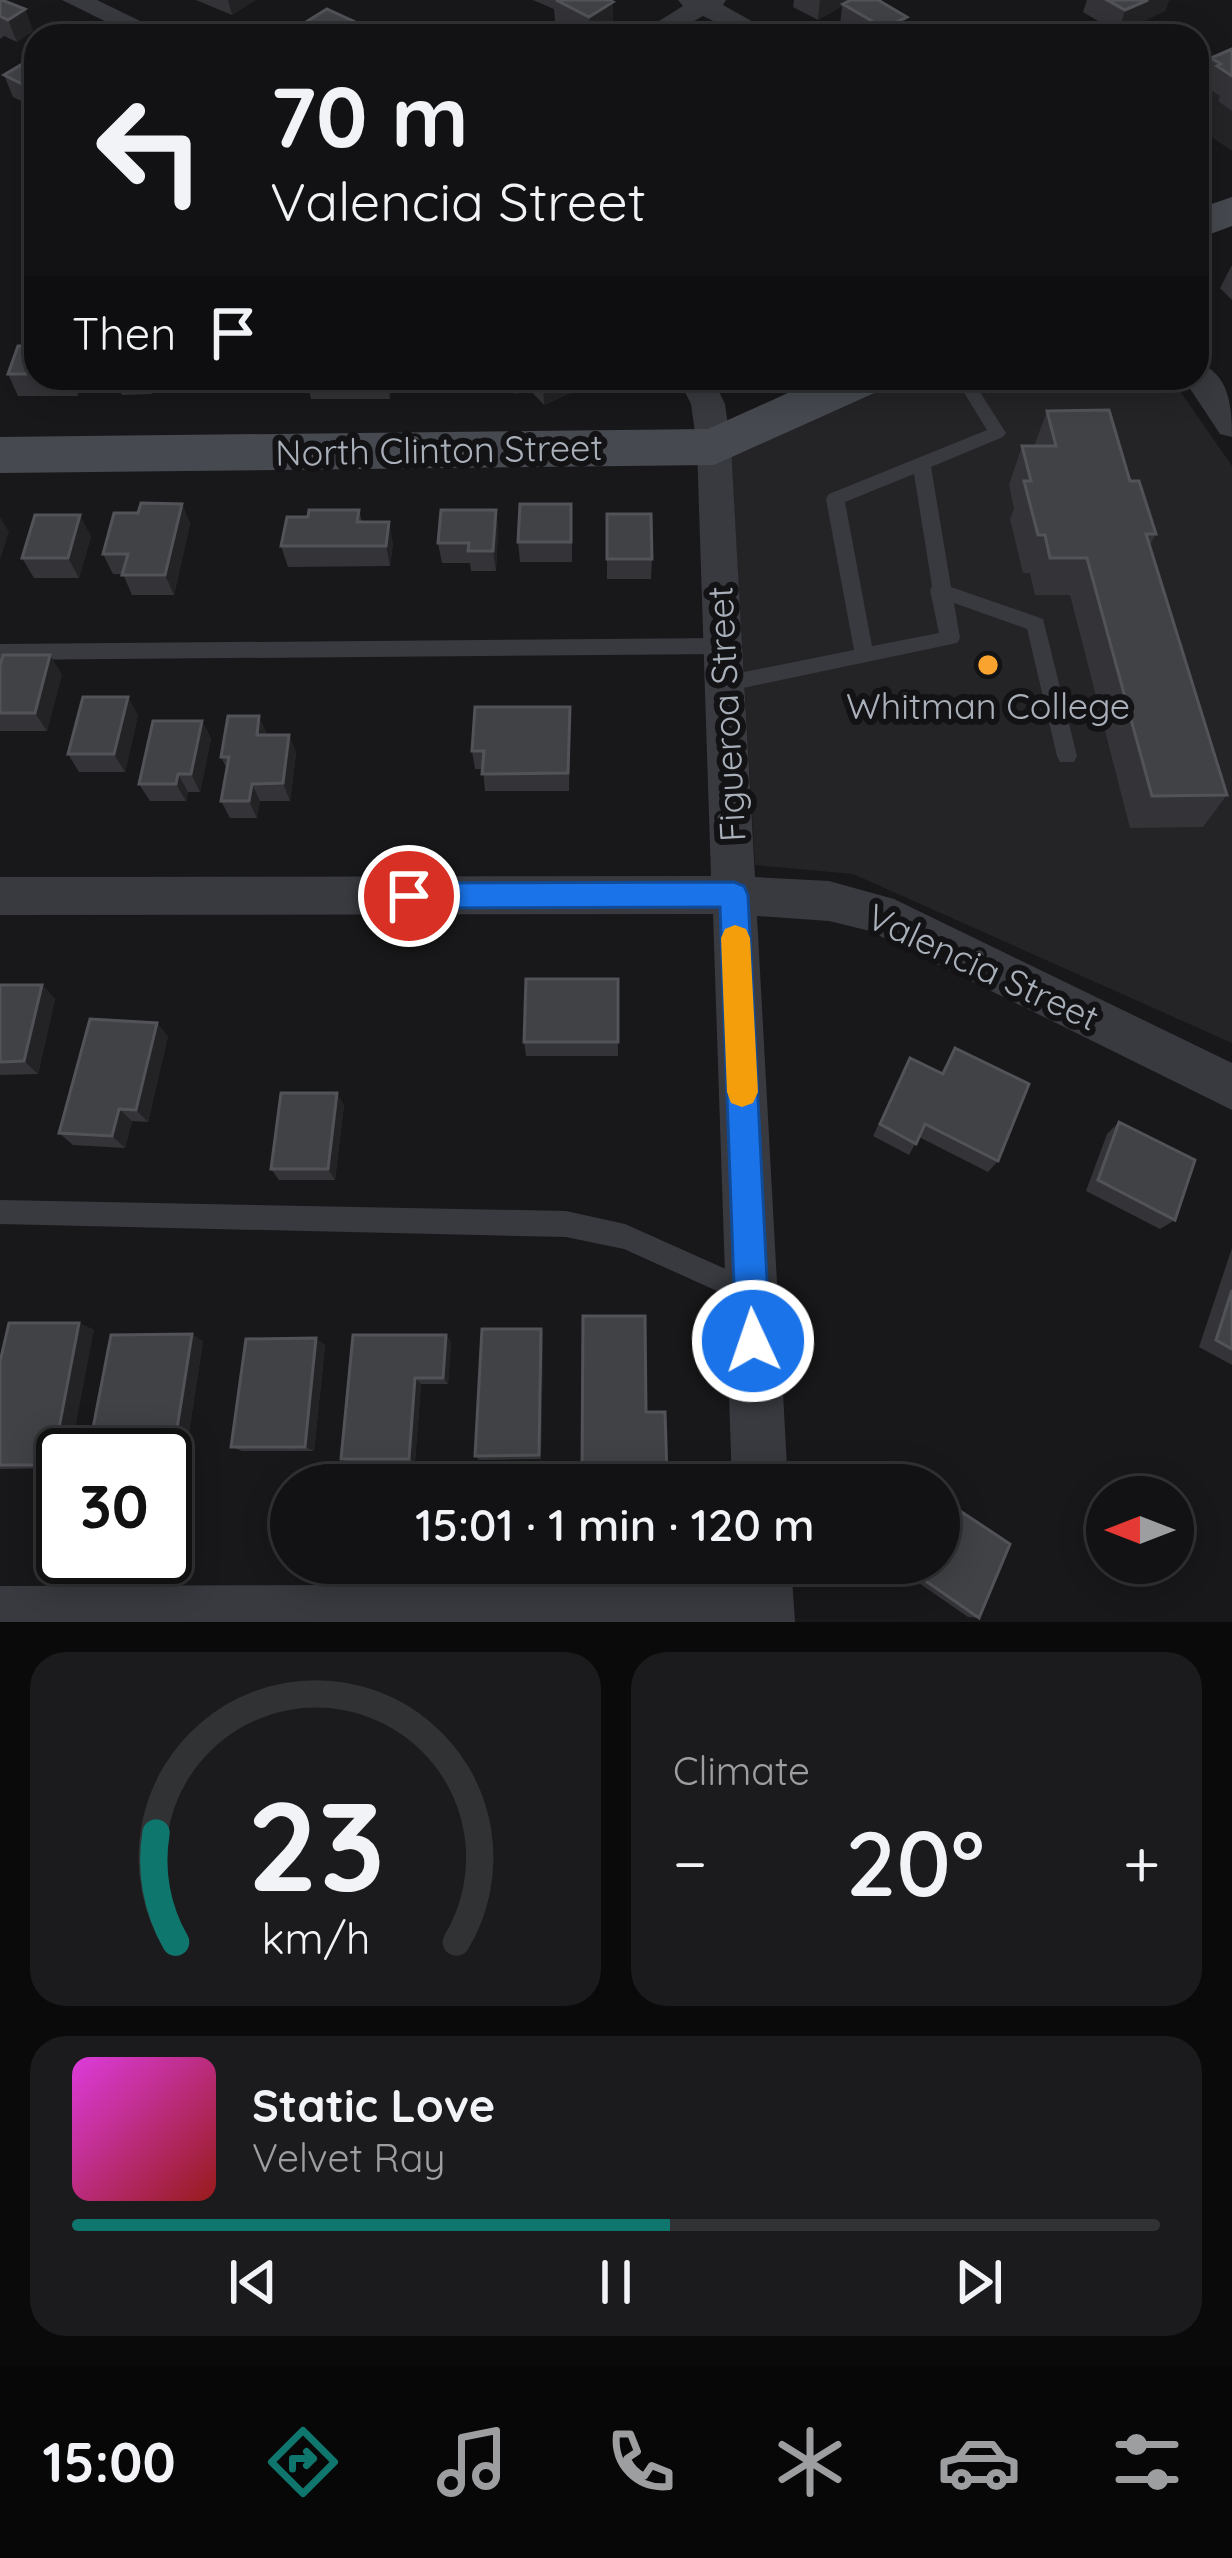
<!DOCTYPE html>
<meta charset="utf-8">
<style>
:root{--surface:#121214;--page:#1b1b1d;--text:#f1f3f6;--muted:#9c9ea0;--line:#313234;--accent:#0f766e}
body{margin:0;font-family:Quicksand,sans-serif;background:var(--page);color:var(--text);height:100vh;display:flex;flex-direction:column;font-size:45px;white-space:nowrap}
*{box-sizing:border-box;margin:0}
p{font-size:39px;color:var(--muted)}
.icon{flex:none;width:66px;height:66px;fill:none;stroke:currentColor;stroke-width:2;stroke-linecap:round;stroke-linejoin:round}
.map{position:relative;height:1622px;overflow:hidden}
.details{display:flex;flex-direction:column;gap:30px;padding:30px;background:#0a0a0b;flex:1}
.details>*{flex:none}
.top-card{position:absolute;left:24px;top:24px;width:1185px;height:366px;border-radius:36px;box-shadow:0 6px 30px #0003,0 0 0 3px var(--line);background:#121214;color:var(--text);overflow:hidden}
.needle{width:78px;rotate:270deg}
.fabs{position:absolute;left:1086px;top:1476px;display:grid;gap:24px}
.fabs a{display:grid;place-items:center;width:108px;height:108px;border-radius:50%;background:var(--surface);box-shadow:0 6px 30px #0003,0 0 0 3px var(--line);font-size:60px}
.speed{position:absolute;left:36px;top:1428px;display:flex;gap:24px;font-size:60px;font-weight:700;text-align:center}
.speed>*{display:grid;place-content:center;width:156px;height:156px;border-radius:50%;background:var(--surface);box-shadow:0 6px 30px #0003,0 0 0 3px var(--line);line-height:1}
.speed .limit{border:6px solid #111;border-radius:18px;background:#fff;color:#111}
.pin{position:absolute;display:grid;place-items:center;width:102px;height:102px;color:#fff;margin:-51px;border:6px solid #fff;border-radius:50%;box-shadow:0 3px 12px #0007}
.me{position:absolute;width:132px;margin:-66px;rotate:357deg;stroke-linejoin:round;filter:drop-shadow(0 0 9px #0008)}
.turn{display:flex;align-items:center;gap:42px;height:252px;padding:0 48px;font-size:54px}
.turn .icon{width:156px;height:156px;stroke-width:2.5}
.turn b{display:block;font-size:84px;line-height:102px}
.then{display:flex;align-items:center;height:114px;padding:0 48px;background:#0003;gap:24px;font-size:45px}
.big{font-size:90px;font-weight:600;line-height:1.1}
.details .tile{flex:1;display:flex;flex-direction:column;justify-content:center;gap:18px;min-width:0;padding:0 42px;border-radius:36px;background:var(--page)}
.details .dial{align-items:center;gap:0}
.dial svg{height:312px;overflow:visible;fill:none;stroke:var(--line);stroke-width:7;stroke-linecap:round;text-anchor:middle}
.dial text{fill:var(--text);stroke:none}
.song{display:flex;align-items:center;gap:36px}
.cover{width:144px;height:144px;border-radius:18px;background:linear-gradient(135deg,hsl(300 70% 55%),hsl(0 70% 35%))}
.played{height:12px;border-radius:6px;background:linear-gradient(90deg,var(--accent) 55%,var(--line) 55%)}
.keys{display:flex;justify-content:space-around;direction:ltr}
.heat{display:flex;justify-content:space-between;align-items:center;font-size:66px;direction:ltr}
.details .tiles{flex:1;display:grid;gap:30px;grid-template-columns:1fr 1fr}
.tile:last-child{grid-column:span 2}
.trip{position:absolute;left:270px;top:1464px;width:690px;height:120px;border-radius:60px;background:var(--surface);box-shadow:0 6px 30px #0003,0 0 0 3px var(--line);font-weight:600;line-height:120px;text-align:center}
.menu{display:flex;height:192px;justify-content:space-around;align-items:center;background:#070708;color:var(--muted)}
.menu .icon{width:84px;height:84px}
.menu .on{color:var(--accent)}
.menu b{font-size:54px;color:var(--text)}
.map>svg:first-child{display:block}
</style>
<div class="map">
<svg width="1232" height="1622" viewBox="0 0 1232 1622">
<rect width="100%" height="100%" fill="#18181a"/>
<path fill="#242427" d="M1232 55V151L1197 127V71Z
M894 378H1171L1232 466V1043L853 874 755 865 731 456Z"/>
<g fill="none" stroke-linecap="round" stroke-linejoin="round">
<path fill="#383a3f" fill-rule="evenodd" d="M955 378H971L1006 433 1003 437 931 467 951 587 1043 619 1077 756 1074 762H1060L1057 756 1027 629 954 603 960 638 957 643 724 692 714 684 724 676 854 650 826 499 829 494 987 430ZM914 474 932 586 930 590 939 633 872 646 845 502Z
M722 638 732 646 722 654 0 660V644Z
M0 1200 566 1211 625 1224 757 1283 761 1292 757 1301 748 1305 624 1249 566 1237 0 1224Z"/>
<path fill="#383a3f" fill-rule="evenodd" d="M62 0H97L171 36H135Z
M678 0H726L723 5 778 36H744L703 16 668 36H635L683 6Z
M1197 363C1230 372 1232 409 1232 437L1220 434 1183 378H1197Z
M678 378H712L725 404 731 447 755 877 829 881 894 899 1232 1063V1110L870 931 829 921 757 916 788 1485H732L713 914 0 915V877L711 876 697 447 691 404Z
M735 1563H791L795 1622H0V1586L736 1584Z"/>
<path fill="#46494f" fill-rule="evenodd" d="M1232 197V226L1197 239V209Z
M821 378H888L881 390 714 465 0 473V437L708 429Z"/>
</g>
<path fill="#343438" d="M0 0 25 9 33 31 17 42 4 36 0 39Z
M196 0H255L232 15Z
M533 0H609L613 24 594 36H584L555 21 554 9Z
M794 0H878L903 36H857L840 26 842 6 818 20 793 7Z
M1087 0H1169L1165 11 1118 33 1083 12Z
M1232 49V111L1218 101 1220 96 1208 88 1210 85 1202 80 1211 58Z
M36 56V108L13 97 4 75Z
M1232 265V300L1220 288Z
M36 346V378H84L78 396H18L8 374Z
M115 378H156L152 394 122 395Z
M306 378H392L390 399H311Z
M501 378H582L583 387 544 405 528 388 516 394Z
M1047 411 1130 481 1156 534 1150 545 1227 795 1203 827 1130 828 1070 595H1035L1030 573H1023L1010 519 1014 509 1009 485 1022 446H1034Z
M182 504 190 524 174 595H132L123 574H113L103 554 138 513Z
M359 510 362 522 393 543 390 566 288 567 281 546 308 517Z
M496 510 498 530 496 571H471L470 563H442L438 543Z
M607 514 652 559 651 579H607Z
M572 525V562H520L518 542Z
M91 536 79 578H34L22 558Z
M0 666 62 674 47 731H0Z
M570 707 569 791H485L483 769H475L472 751Z
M138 715 125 772H79L68 754Z
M202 721 211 739 200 792H188L186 801H150L139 784Z
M267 735H289L296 753 290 801H260L257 818H230L221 801 227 769 221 757Z
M618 979V1056H526L524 1042Z
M0 985H42L55 999 38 1074 0 1075Z
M168 1036 148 1122 132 1121 125 1148 73 1145 59 1133Z
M955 1048 998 1161 988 1172 919 1137 909 1155 873 1136 910 1058 941 1073Z
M344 1105 335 1180H279L271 1169Z
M1119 1122 1175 1220 1160 1229 1086 1191 1107 1134Z
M1232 1248V1365L1199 1347Z
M79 1323 94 1330 63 1455V1468L0 1469V1362Z
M541 1329 543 1336 541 1459 479 1460 475 1456Z
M446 1335 451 1342 448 1384H421L415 1462H349L341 1459Z
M203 1341 185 1458H165V1455Z
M325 1345 314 1451H242L231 1447Z
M646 1412 667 1475 665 1478H583L582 1475Z
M894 1468 920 1485H880L886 1471Z
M890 1563H939L979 1618 968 1617Z"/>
<path fill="#232326" d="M228 0H255L232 15Z
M820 0H854L843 4 842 6 818 20Z
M1148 0H1169L1165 11 1118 33 1125 10Z
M613 2V24L594 36H590L589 17Z
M25 9 33 31 17 42 8 20Z
M907 17 903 36H883L884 28Z
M353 21 356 36H329Z
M36 82V106L28 87Z
M70 378H84L78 396Z
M145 378H156L152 394Z
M386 378H392L390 399Z
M514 378H527L528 388 516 394Z
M555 378H582L583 387 544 405 543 384Z
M182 504 190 524 174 595 165 575Z
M496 510 498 530 496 571 493 551Z
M80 515 91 536 79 578 68 558Z
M0 517 9 532 0 560Z
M389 522 393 543 390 566 386 546Z
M50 655 62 674 47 731 35 713Z
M128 697 138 715 125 772 114 754Z
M259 716 267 734 264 753 257 735Z
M202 721 211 739 200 792 191 774Z
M289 735 296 753 290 801 283 783Z
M178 774 188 792 186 801 176 784Z
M252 784 260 801 257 818 249 801Z
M42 985 55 999 38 1074 24 1061Z
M157 1023 168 1036 148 1122 136 1110Z
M337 1093 344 1105 335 1180 328 1169Z
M119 1109 132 1121 125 1148 112 1136Z
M79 1323 94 1330 70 1455H63V1467L52 1465Z
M541 1329 543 1336 541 1459 539 1455Z
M192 1334 203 1341 185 1458 173 1454Z
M446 1335 451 1342 448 1384 443 1378Z
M316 1338 325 1345 314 1451 305 1447Z
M415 1378 421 1384 415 1462 409 1459Z"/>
<path fill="#404246" stroke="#515358" stroke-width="3" d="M0 0H2L25 9 8 20 0 16Z
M556 0H609L613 2 589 17Z
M851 0H878L907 17 884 28 843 4Z
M1107 0H1148L1125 10Z
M327 9 353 21 329 36H307L296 28Z
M388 23 417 36H369Z
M1232 49V76L1217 66 1221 64 1211 58Z
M36 56V82L28 87 4 75Z
M18 346H36V374H8Z
M537 378H555L543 384Z
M1109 410 1130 481H1139L1156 534H1146L1227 795 1152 796 1087 558H1050L1045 535H1038L1024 481H1031L1022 446H1056L1047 411Z
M141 503 182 504 165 575H122L128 554H103L114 513H138Z
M520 504H571V542H518Z
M309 510H359L357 522H389L386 546H281L287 517H308Z
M441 510H496L493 551H468L469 543H438Z
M607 514H651L652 559H607Z
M35 515H80L68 558H22Z
M3 655H50L35 713H0V666Z
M83 697H128L114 754H68Z
M475 707H570L568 773 482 774 484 751H472Z
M228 716H259L257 735H289L283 783 252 784 249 801H221L229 757H221Z
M153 721H202L191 774H178L176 784H139Z
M526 979H618V1042H524Z
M0 985H42L24 1061 0 1062Z
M90 1019 157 1023 136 1110 119 1109 112 1136 59 1133Z
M955 1048 1029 1084 998 1161 925 1124 916 1144 880 1124 910 1058 943 1074Z
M281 1093H337L328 1169H271Z
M1119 1122 1195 1160 1175 1220 1098 1180Z
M1232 1290V1349L1216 1340Z
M583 1316H645L646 1412H665L667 1475H582Z
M9 1323H79L52 1465H0V1362Z
M482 1329H541L539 1455 475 1456Z
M192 1334 173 1454H88L111 1335Z
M353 1335H446L443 1378H415L409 1459H341Z
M316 1338 305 1447H231L246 1339Z
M894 1468 920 1485H886Z
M939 1497 1010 1544 979 1618 900 1563H939Z"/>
<path fill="#1a73e8" stroke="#114b97" stroke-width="3" d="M734 882 744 886 748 895 770 1341 765 1353 753 1358 741 1353 736 1341 720 907 409 908 399 904 395 896 399 887 409 883Z"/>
<path fill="#f59e0b" d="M735 925 746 929 750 938 758 1092 753 1103 742 1107 731 1103 727 1092 721 938 725 929Z"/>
<circle fill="#faa32f" stroke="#131315" stroke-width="4.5" cx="988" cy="665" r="12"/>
<g text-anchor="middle" stroke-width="12" stroke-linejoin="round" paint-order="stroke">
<g font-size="36" fill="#a9b0ba" stroke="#131315">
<text transform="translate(439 450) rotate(-1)" y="13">North Clinton Street</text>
<text transform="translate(726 714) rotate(-93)" y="13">Figueroa Street</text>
<text transform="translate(983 967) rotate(25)" y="13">Valencia Street</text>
</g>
<g font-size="36" fill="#a9b0ba" stroke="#131315">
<text x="988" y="719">Whitman College</text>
</g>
</g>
</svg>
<div class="fabs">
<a><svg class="needle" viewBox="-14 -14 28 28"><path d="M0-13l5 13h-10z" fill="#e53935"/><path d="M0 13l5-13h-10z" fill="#9c9ea0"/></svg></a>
</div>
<div class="speed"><div class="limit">30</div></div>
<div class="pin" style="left:409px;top:896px;background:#d93025"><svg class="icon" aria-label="arrive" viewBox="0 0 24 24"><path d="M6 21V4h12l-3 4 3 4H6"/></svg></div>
<svg class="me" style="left:753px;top:1341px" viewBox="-20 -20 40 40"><circle r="17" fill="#1a73e8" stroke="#fff" stroke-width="3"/><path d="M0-11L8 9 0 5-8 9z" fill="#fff"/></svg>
<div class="trip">15:01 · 1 min · 120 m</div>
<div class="top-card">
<div class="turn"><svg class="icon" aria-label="left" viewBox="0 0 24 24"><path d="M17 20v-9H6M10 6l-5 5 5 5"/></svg><div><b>70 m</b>Valencia Street</div></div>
<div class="then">Then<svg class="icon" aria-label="arrive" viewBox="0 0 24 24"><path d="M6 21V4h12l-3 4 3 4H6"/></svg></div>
</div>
</div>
<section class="details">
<div class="tiles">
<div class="tile dial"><svg viewBox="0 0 100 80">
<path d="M14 69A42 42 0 1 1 86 69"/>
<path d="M14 69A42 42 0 0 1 9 41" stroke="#0f766e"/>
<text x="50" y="56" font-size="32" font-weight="700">23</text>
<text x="50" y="72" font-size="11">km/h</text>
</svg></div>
<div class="tile"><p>Climate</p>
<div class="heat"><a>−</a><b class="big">20°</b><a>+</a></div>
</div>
<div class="tile">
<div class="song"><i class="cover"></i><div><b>Static Love</b><p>Velvet Ray</p></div></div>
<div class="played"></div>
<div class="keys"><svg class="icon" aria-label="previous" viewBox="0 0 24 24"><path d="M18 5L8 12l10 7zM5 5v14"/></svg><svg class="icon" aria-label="pause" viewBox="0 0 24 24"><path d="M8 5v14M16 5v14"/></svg><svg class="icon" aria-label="next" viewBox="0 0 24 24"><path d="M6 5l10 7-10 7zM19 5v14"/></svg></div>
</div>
</div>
</section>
<nav class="menu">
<b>15:00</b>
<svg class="icon on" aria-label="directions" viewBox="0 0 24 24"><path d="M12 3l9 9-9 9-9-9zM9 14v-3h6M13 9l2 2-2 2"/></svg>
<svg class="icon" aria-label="music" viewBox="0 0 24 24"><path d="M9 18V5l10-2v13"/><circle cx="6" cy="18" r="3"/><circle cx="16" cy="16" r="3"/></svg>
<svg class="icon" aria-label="phone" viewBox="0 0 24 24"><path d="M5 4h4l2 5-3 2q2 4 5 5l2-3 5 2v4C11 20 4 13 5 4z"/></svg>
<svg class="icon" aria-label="climate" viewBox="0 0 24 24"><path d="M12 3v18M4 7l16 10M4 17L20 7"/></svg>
<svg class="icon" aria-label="car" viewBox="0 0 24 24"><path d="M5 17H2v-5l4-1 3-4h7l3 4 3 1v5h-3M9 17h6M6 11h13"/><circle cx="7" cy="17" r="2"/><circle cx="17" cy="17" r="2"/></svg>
<svg class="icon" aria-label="filters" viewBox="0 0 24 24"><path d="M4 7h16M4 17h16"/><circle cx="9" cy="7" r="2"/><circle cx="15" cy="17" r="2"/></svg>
</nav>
